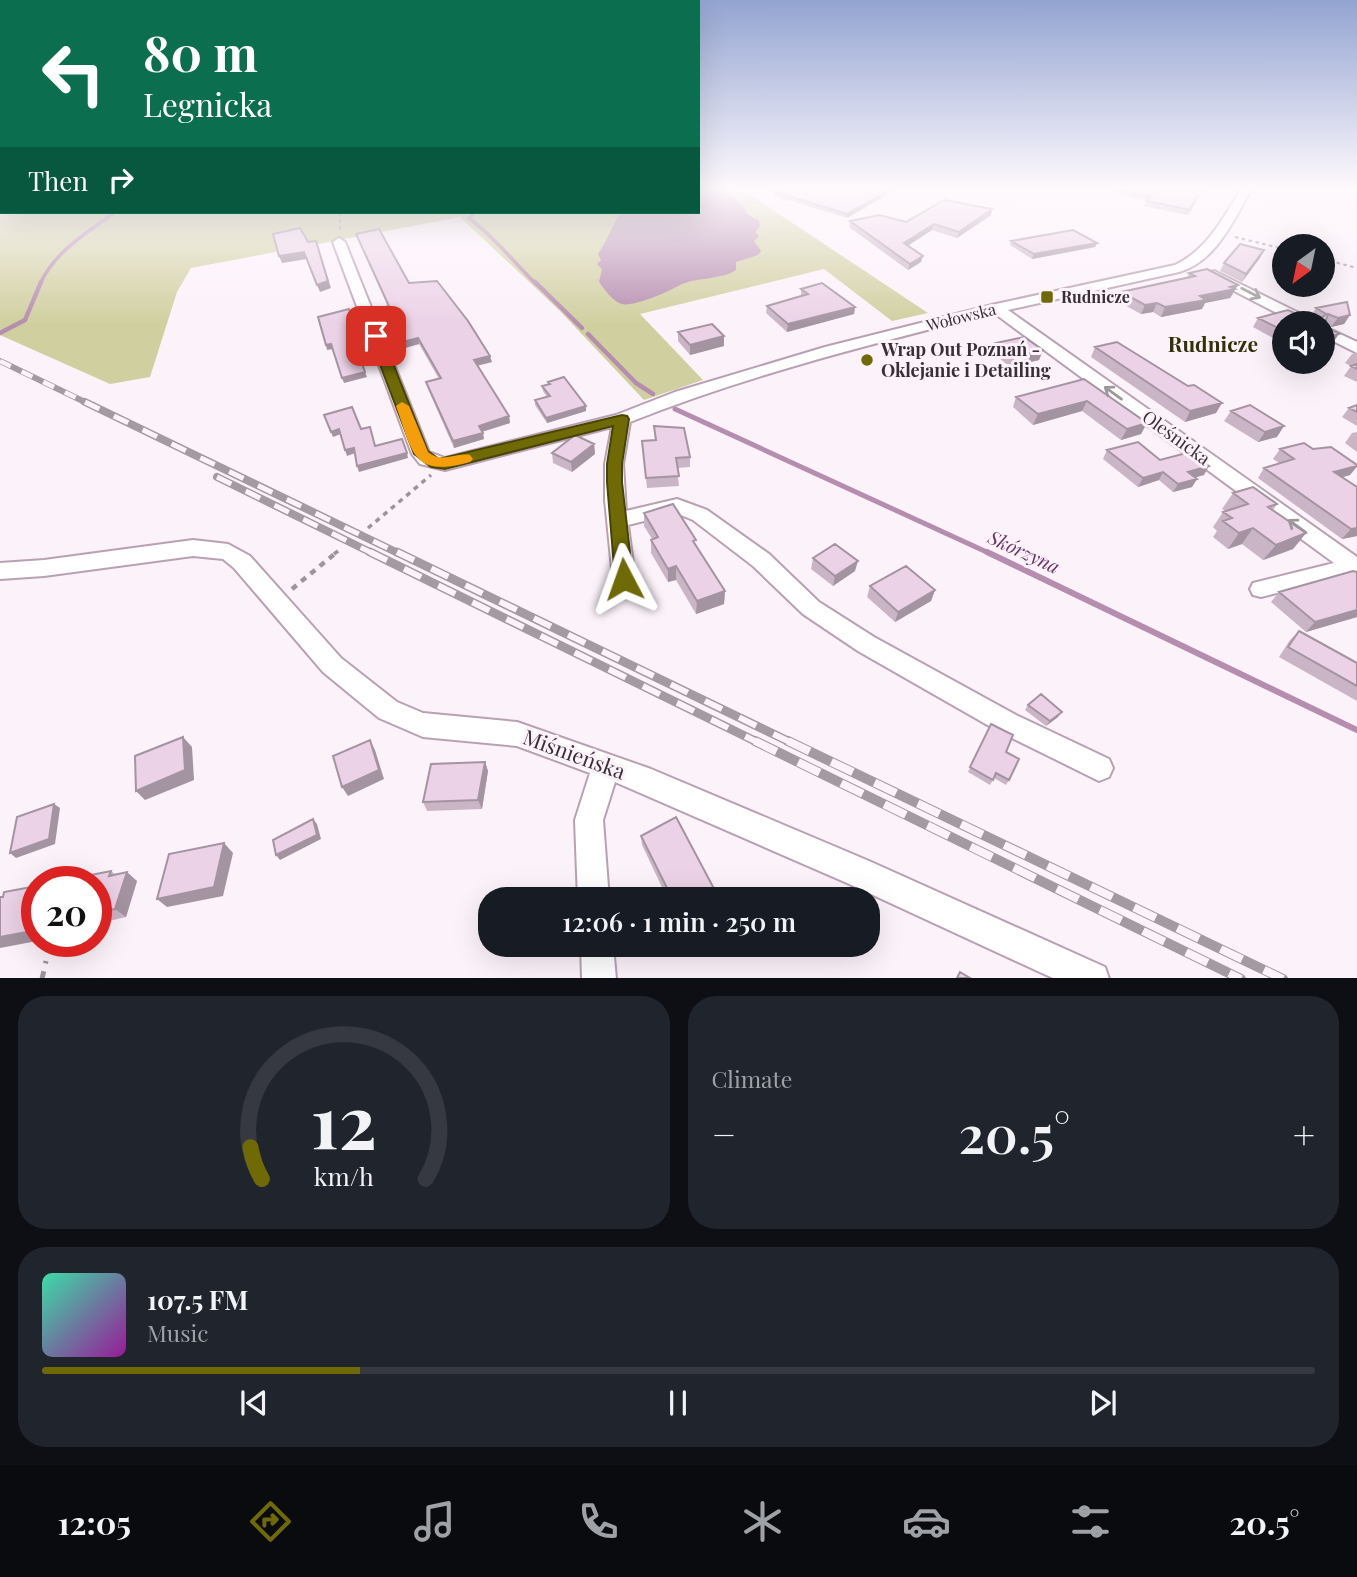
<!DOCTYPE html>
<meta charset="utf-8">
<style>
:root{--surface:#171b24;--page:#20242c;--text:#f1f3f6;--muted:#9ea1a6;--line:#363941;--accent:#6f6a05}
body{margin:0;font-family:"Playfair Display",serif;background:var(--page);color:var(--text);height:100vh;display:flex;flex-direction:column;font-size:26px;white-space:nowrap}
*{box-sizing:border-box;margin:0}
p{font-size:23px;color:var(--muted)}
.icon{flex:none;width:38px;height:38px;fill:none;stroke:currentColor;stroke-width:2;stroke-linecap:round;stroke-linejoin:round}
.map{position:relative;height:978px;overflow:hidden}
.details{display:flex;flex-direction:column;gap:18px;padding:18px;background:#0d0f14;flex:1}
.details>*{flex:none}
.hud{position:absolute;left:0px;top:0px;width:700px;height:214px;box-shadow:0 7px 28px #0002;background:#0b6e4f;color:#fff;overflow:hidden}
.needle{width:46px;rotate:213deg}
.controls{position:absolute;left:1272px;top:234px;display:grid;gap:14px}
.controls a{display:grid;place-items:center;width:63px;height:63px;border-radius:50%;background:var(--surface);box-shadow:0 7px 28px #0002;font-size:35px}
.speed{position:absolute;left:21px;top:866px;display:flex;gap:14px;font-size:35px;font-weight:700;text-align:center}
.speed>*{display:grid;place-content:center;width:91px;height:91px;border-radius:50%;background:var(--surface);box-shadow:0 7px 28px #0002;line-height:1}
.speed .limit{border:10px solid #d22;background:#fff;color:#111}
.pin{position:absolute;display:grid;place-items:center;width:60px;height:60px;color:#fff;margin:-30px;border-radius:14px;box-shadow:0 4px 10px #0006}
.me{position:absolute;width:77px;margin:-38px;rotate:356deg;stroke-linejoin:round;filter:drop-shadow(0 0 5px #0008)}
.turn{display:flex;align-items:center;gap:24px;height:147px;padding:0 28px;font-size:32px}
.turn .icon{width:91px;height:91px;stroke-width:2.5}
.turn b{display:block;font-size:49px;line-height:60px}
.then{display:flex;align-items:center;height:66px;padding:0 28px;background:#0003;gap:14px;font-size:26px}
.big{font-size:52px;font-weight:600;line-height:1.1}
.details .widget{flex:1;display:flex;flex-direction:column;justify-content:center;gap:10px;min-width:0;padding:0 24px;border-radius:28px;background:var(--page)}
.details .dial{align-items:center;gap:0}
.dial svg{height:182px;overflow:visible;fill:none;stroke:var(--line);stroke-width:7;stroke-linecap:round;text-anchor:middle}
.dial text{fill:var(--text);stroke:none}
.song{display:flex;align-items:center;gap:21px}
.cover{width:84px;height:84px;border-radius:10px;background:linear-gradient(135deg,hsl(160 70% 55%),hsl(300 70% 35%))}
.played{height:7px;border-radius:4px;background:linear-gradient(90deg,var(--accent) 25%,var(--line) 25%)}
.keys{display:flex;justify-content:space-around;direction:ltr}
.heat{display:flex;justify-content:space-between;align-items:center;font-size:38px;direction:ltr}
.details .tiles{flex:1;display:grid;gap:18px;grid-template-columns:1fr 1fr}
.widget:last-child{grid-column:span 2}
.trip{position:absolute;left:478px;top:887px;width:402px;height:70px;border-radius:28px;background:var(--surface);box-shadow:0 7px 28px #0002;font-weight:600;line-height:70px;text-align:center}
.menu{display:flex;height:112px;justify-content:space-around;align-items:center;background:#090b0e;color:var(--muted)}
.menu .icon{width:49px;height:49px}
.menu .selected{color:var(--accent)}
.menu b{font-size:32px;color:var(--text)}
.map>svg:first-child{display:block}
</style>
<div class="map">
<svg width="1357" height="979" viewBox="0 0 1357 979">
<rect width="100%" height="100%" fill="#fcf2fa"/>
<path fill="#d0cf9f" d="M0 188 2 212H698V188H740L928 313 892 321 824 269 640 314 703 380 644 400 560 311 460 217 191 268 177 292 150 377 110 384 0 335Z"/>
<path fill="#b58dae" d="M698 188C715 188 741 197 747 214L759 221 760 226 755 232 759 236 754 241 761 251 758 255 736 262V270C722 280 694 277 678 286 668 292 633 307 622 304 613 302 605 290 599 282L602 269 597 264 601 260 598 254C607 241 612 225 621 212H698Z"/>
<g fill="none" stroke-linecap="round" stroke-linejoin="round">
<path stroke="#b58dae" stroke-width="3.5" d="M475 212 469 218C494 237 514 262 536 284
M40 284C55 251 87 233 115 212"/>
<path stroke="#b58dae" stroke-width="4.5" d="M535 282 582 328
M0 333 25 320 41 282
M588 334 636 383 653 394"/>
<path stroke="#b58dae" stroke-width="5" d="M675 409 991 554"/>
<path stroke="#b58dae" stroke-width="6" d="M987 552 1357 730"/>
<g stroke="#b8a1b3" stroke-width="4">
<path id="minor" d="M1242 188H1252C1234 219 1217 261 1179 272L1008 310 1357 557V576L1352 574 1261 597 1253 595 1250 589 1253 583 1334 563 994 313C871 344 748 375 630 422L623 464 626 511 677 499 707 510 769 554 819 602 874 637 1016 715 1109 759 1113 768 1109 777 1099 781 998 731 858 651 803 614 753 566 693 520 676 513 628 525 635 579 632 585 624 587 616 585 613 579 605 500V464L612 427 445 470 420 464 412 454 333 242 339 238 345 242 429 452 445 458 616 415 675 392 825 347 996 304 1175 265C1208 249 1223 218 1242 188Z
M1214 271 1315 321 1317 324H1298L1209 278 1207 275Z
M1323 326 1357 342V353L1323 336Z
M193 540 228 544 250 556 341 658 397 702 423 713 517 722 651 769 869 861 1105 967 1109 979H1055L847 883 615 782 603 820 609 900H578L575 820 590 773 517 746 423 737 379 718 323 672 234 568 223 559 193 556 44 576 0 579V563L44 560Z
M581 945H613L616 979H582Z"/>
</g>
<path stroke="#9e949c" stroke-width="2" stroke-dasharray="3.5 3.5" stroke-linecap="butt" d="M340 212V231
M1235 237 1284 249
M1323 259 1357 268"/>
<path stroke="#9e949c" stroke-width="3.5" stroke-dasharray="5 5" stroke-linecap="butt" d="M368 528 431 475
M334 554 338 551"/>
<path stroke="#9e949c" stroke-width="4.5" stroke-dasharray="6 6" stroke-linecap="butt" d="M292 589 337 552"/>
<path stroke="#9e949c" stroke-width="5" stroke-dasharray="8 8" stroke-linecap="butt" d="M42 979 46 961"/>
<use href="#minor" fill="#fff" fill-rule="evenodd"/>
<g stroke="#a49aa2" stroke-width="6">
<path id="rail-far3" d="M0 361 89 404"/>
</g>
<g stroke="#a49aa2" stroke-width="8">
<path id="rail-far2" d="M85 402 400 554
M217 477 374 554"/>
</g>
<g stroke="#a49aa2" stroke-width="9">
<path id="rail-far1" d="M370 552 759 743
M397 552 792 743"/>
</g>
<g stroke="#a49aa2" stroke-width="10">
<path id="rail" d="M755 741 1241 979
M788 741 1283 979"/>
</g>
<use href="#rail-far3" stroke="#fcf2fa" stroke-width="4.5" stroke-dasharray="12" stroke-linecap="butt"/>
<use href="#rail-far2" stroke="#fcf2fa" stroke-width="5" stroke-dasharray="16" stroke-linecap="butt"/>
<use href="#rail-far1" stroke="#fcf2fa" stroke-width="6" stroke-dasharray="19" stroke-linecap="butt"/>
<use href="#rail" stroke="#fcf2fa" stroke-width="8" stroke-dasharray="24" stroke-linecap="butt"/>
</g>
<path fill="#cab5c6" d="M784 188H898L847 218 774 196 775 192Z
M1116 188H1203L1188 215 1144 206 1147 200 1114 193Z
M992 209 991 215 957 238 932 230 908 245 921 262 908 270 849 227 850 221 906 222Z
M356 234 492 362 477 366 509 416 510 423 482 432 484 439 454 448 428 389 426 382 439 379 419 344 405 348 386 313 385 307H388Z
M1011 241 1097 243 1095 247 1032 259 1010 245Z
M1260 258 1242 282 1220 271 1224 263Z
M1189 273 1233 294 1230 298 1205 303 1202 309 1161 317 1153 312 1141 314 1117 301 1121 292 1187 278Z
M801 289 855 307 854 314 787 332 766 313 767 306 801 296Z
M1316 308 1350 315 1344 324 1331 327 1324 324 1323 325 1332 344 1323 346V324H1284V344L1253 327 1258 318 1310 317Z
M678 332 724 336V346L690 355 678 341Z
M996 343 1043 350 1039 360 1010 367 993 353Z
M1095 347 1216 413 1185 422 1091 357Z
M1357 353V382L1344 376 1351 366 1345 363 1352 354Z
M1084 379 1147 423 1141 434 1121 440 1082 411 1033 425 1013 407 1016 397Z
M548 382 586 411 547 423 535 405V400L547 397 543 391 542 386 549 384Z
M1357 405V426L1342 417 1349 408Z
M1231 411 1277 437 1258 442 1224 421Z
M654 426 690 457V467L677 468 679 486 647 488 642 441 655 440Z
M1357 432V452L1345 443 1352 433Z
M594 444 595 454 572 472 553 463 552 453Z
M1280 449H1313L1357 465V467L1350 475 1343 477 1357 536 1342 539 1258 478 1264 468 1279 463 1273 459Z
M1107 450 1160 460 1204 475 1195 477 1197 479 1192 487 1173 492 1159 480 1138 487 1103 459Z
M1233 493 1277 504 1273 510 1306 533 1293 549 1263 560 1242 544 1228 549 1213 537 1217 531 1213 527 1223 512 1225 511 1222 509Z
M644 513 696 545 725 591 724 604 696 614 676 580 668 582 651 553V540L652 539 644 526Z
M813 558 855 571 833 586 811 569Z
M1357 572V617L1306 632 1271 602 1279 592Z
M870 586 935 590 931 601 895 622 867 597Z
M1299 631 1357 663V701L1279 657 1290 640Z
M1028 705 1058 717 1046 726 1025 710Z
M991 724 1006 752 1009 780 1006 785 994 778 990 785 968 772Z
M485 762 488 771 482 809 427 811 423 802Z
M641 836 720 900H668L642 845Z
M111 871 116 875 137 881 126 917 109 921 107 926 96 928V882Z"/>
<path fill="#a493a1" d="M892 188H898L847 218V214Z
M992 209 991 215 957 238 959 232Z
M934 224 932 230 903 249 904 243Z
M1097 243 1095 247 1032 259 1034 254Z
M318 248 331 288 320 292 317 285Z
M1264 250 1260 258 1242 282 1246 274Z
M304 252 307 259 282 263 279 256Z
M923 256 921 262 908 270 910 264Z
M1238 285 1230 298 1205 303 1202 309 1161 317 1165 307Z
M1157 303 1153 312 1141 314 1145 305Z
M855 307 854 314 787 332 788 324Z
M1350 315 1344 324 1331 327 1338 318Z
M1339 334 1332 344 1323 346V338Z
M724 336V346L690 355V345Z
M418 338 419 344 405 348 403 342Z
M331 344 333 349 327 350 326 345Z
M1043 350 1039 360 1010 367 1014 357Z
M368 353 369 358 361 360 359 355Z
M490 356 492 362 475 366 474 360Z
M365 372 367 377 344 383 342 378Z
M1087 401 1082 411 1033 425 1038 414Z
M1222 403 1216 413 1185 422 1190 411Z
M586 406V411L547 423 546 418Z
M509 416 510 423 481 432 479 426Z
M1147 423 1141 434 1121 440 1127 429Z
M1284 426 1277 437 1258 442 1265 432Z
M339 429 341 434 333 437 331 432Z
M483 433 484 439 454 448 453 441Z
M594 444 595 454 572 472 571 462Z
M354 448 355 453 347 456 345 450Z
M407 453 408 458 359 472 357 466Z
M1209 466 1204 475 1183 481 1188 472Z
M1357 466 1350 475 1326 482 1334 472Z
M1163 472 1159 480 1138 487 1143 478Z
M1197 479 1192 487 1173 492 1178 484Z
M1253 528 1242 544 1228 549 1239 533Z
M1357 528V536L1342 539 1351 529Z
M1306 533 1293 549 1263 560 1276 545Z
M858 561 855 571 833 586 835 576Z
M676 566V580L668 582V569Z
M935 590 931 601 895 622 898 612Z
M725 591 724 604 696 614 697 601Z
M1357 610V617L1306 632 1315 622Z
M1062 712 1058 717 1046 726 1050 721Z
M183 737 192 747 194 780 145 800 136 791Z
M370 740 375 750 384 779 348 796 342 787Z
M485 762 488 771 482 809 478 800Z
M54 804 60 808 55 844 16 858 10 853Z
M313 819 317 824 321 839 280 860 276 855Z
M224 843 233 853 223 896 167 907 157 899Z
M127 872 137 881 126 917 115 909Z
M98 912 109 921 107 926 96 928V916Z
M37 930V941L0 948V937Z
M711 945H722L710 952Z"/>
<path fill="#ebd2e6" stroke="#a493a1" stroke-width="2" d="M784 188H892L847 214 775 192Z
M1116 188H1203L1190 210 1146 201 1151 196Z
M944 200 992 209 959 232 934 224 904 243 923 256 910 264 850 221 879 215 906 222Z
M300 228 308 242 316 241 328 281 317 285 304 252 279 256 273 234Z
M379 229 409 283 437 281 468 321 490 356 474 360 509 416 479 426 483 433 453 441 426 382 441 378 418 338 403 342 385 307 389 306 356 234Z
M1073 230 1097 243 1034 254 1011 241Z
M1240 244 1264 250 1246 274 1224 263Z
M1207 269 1238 285 1230 287 1235 289 1200 296 1206 300 1165 307 1157 303 1145 305 1121 292 1195 276 1189 273Z
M822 283 855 307 788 324 767 306 808 294 801 289Z
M1347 302 1350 315 1338 318 1328 314 1326 320 1318 322 1321 324H1284V331L1258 318 1288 310 1304 317H1323L1326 314 1316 308Z
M349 309 368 353 359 355 365 372 342 378 331 344 326 345 318 317Z
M712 324 724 336 690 345 678 332Z
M1323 325 1339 334 1323 338Z
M1024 337 1043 350 1014 357 996 343Z
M1117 342 1188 386 1194 385 1222 403 1190 411 1095 347Z
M1357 364V369L1351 366Z
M564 377 586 406 546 418 535 400 550 396 542 386 550 384 548 382Z
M1084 379 1147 423 1127 429 1087 401 1038 414 1016 397Z
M1250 405 1284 426 1265 432 1231 411Z
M1357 405V412L1349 408Z
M352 407 361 429 370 427 375 446 402 439 407 453 357 466 354 448 345 450 339 429 331 432 324 415Z
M654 426 684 428 690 457 676 458 679 476 646 478 642 441 656 440Z
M575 435 594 444 571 462 552 453Z
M1138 442 1160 460 1190 452 1209 466 1188 472 1197 479 1178 484 1163 472 1143 478 1107 450Z
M1304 443 1313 449 1331 447 1357 465V466L1334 472 1357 487V528L1351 529 1264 468 1294 459 1280 449Z
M1253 487 1277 504 1268 507 1306 533 1276 545 1253 528 1239 533 1223 521 1232 518 1223 512 1248 504 1233 493Z
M673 504 696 540 693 541 725 591 697 601 676 566 668 569 651 540 658 537 644 513Z
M835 544 858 561 835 576 813 558Z
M906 566 935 590 898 612 870 586Z
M1353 571 1357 572V610L1315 622 1279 592Z
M1299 631 1357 663V686L1288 647Z
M1041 694 1062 712 1050 721 1028 705Z
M991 724 1013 735 1006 752 1019 759 1009 780 996 773 993 780 970 767Z
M183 737 185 770 136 791 135 756Z
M370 740 379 770 342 787 333 756Z
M485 762 478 800 423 802 431 764Z
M54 804 49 839 10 853 17 817Z
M676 817 720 900H673L641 836Z
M313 819 317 835 276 855 273 840Z
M224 843 214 887 157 899 169 854Z
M111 871 109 876 127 872 115 909 98 912 96 916V882H55Z
M37 886V930L0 937V897H3L4 892Z
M960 972 970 978H957Z"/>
<defs><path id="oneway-shaft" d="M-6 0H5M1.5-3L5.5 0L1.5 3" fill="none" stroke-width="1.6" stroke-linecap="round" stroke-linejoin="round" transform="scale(1.75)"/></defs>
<g stroke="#9c979b">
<use href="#oneway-shaft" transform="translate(1251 293) rotate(27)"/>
<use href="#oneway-shaft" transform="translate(1113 393) rotate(-144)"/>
<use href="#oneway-shaft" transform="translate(1297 526) rotate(-144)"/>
</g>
<linearGradient id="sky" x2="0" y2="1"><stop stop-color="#93a4d1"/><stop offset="0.58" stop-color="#fef9fd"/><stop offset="1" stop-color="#fef9fd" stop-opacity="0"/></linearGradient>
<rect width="1357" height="325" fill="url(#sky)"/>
<path fill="#6f6a05" stroke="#484503" stroke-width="2" d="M376 332 382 336 428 451 439 459 622 415 627 416 629 419 622 464V482L633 579 630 584H617L615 579 607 482V464L613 426 445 469 431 467 414 454 369 336Z"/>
<path fill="#f59e0b" d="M402 402 409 406 428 452C442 464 455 452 470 455L473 459 470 462C412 478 413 453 396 406Z"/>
<g fill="#6f6a05" stroke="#fcf2fa" stroke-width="2.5">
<rect x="1040" y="290" width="14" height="14" rx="3.5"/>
<circle cx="867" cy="360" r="7"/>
</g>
<g text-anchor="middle" stroke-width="6" stroke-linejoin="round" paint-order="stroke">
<g font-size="16" font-weight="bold" fill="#392f37" stroke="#fcf2fa" text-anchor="start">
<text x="1061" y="303">Rudnicze</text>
</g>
<g font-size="16" fill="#392f37" stroke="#fcf2fa">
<text transform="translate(961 317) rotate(-14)" y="6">Wołowska</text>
</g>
<g font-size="18" font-weight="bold" fill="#392f37" stroke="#fcf2fa" text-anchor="start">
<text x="881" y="356">Wrap Out Poznań -<tspan x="881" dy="21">Oklejanie i Detailing</tspan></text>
</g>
<g font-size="18" fill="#392f37" stroke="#fcf2fa">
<text transform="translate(1176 438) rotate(36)" y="6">Oleśnicka</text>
</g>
<g font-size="19" font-style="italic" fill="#683560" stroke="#fcf2fa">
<text transform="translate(1024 552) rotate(25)" y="7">Skórzyna</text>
</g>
<g font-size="21" font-weight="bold" fill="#323005" stroke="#fcf2fa">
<text x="1213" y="352">Rudnicze</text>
</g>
<g font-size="21" fill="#392f37" stroke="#fcf2fa">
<text transform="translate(574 755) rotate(20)" y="7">Miśnieńska</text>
</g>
</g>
</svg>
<div class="controls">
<a><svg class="needle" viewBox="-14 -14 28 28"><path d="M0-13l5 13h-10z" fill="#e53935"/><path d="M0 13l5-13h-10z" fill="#9ea1a6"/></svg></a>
<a><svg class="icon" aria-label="sound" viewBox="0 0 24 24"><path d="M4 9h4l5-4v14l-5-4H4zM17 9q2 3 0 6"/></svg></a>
</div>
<div class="speed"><div class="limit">20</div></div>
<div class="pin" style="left:376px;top:336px;background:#d93025"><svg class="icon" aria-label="arrive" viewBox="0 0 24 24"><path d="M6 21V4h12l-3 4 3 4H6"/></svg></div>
<svg class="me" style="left:624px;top:579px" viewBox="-20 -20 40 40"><path d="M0-17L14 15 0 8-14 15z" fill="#6f6a05" stroke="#fff" stroke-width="4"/></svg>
<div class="trip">12:06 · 1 min · 250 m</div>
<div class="hud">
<div class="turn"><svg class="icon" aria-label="left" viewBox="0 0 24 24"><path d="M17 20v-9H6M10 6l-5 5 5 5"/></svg><div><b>80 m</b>Legnicka</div></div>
<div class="then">Then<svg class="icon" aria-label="right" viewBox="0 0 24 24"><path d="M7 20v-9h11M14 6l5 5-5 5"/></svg></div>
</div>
</div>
<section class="details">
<div class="tiles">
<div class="widget dial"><svg viewBox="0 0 100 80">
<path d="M14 69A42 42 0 1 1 86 69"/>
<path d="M14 69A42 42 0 0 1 9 55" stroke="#6f6a05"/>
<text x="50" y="56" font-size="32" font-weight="700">12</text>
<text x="50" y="72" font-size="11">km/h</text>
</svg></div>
<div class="widget"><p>Climate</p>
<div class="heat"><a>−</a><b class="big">20.5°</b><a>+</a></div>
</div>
<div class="widget">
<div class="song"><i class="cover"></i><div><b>107.5 FM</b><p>Music</p></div></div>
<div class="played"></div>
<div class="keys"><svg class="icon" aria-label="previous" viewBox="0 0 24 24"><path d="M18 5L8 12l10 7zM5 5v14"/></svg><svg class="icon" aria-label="pause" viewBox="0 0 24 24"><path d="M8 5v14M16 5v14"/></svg><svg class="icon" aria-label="next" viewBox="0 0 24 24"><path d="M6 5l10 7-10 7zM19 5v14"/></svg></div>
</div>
</div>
</section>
<nav class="menu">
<b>12:05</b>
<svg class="icon selected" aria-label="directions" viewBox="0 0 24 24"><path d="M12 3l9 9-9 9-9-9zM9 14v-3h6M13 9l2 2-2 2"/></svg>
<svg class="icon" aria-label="music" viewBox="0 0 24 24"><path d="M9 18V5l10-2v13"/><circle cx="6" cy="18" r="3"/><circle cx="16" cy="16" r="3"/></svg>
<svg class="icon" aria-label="phone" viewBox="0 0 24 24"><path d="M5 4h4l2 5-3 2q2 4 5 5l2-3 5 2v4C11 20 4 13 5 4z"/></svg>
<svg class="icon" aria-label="climate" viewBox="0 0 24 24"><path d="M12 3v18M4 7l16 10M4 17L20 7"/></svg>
<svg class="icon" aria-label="car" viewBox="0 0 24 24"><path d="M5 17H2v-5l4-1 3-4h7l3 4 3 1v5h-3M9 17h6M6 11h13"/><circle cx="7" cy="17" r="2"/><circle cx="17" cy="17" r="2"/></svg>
<svg class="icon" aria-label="filters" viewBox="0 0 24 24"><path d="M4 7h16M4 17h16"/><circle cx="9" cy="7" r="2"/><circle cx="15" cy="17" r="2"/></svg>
<b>20.5°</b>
</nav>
